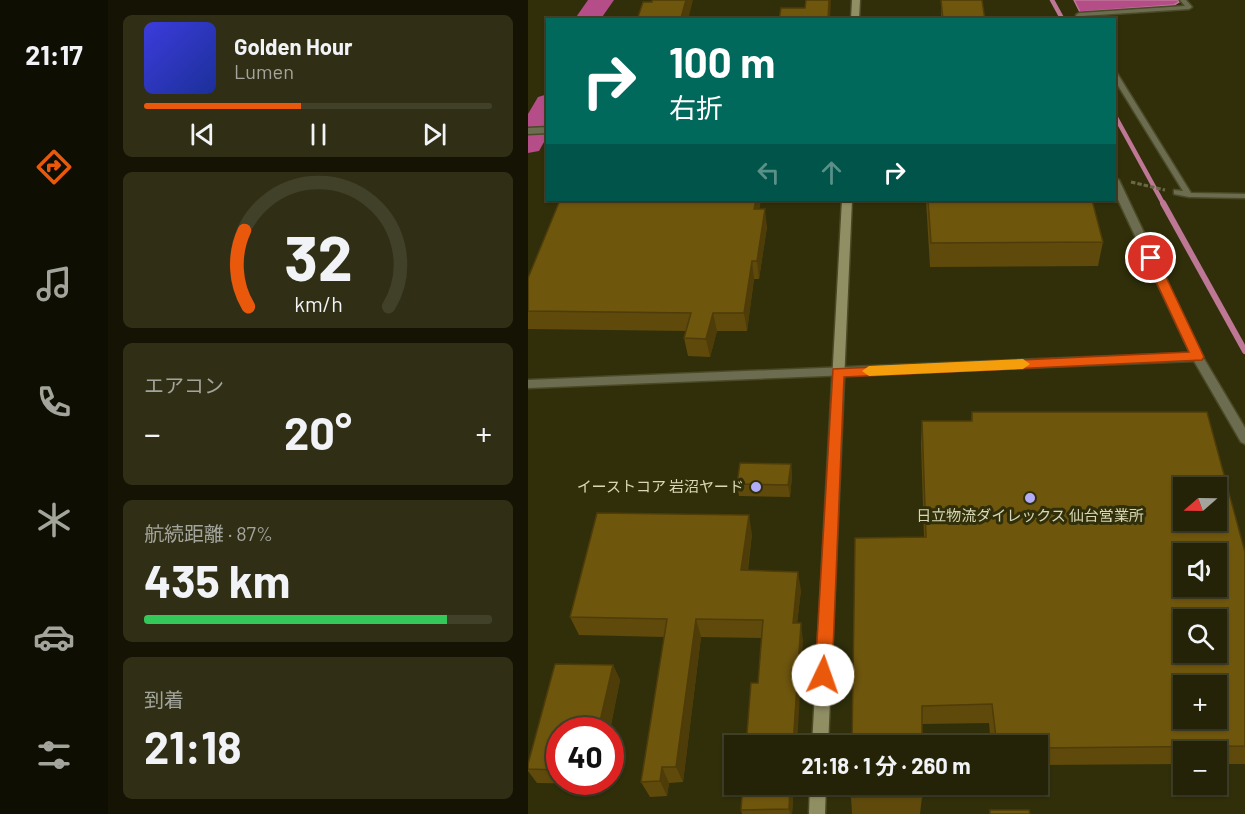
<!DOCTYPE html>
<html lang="ja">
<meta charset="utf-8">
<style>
:root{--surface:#242308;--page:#302f16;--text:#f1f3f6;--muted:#a3a49c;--line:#414029;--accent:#ea580c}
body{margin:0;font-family:Barlow,"Noto Sans JP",sans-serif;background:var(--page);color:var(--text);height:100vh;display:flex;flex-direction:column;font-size:22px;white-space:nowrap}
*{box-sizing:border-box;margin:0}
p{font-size:20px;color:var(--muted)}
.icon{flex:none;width:33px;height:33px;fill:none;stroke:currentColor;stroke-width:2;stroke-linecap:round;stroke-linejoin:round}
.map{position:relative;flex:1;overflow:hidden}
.drawer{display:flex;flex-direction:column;gap:15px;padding:15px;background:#141304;width:420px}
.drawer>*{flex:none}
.hud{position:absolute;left:18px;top:18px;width:570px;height:183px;border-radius:0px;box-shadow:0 2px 4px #0004,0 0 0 2px var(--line);background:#00695c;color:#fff;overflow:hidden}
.needle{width:39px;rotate:250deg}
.controls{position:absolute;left:645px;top:477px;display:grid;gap:12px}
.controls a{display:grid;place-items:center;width:54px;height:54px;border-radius:0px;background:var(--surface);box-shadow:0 2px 4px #0004,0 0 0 2px var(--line);font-size:30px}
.speed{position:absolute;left:18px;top:717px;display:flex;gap:12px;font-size:30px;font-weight:700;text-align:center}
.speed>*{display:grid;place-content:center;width:78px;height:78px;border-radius:50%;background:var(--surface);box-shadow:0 2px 4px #0004,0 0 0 2px var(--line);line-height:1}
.speed .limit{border:9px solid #d22;background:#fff;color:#111}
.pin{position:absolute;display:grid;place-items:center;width:51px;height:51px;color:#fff;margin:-26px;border:3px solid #fff;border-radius:50%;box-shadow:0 2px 6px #0007}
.me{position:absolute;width:66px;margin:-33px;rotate:3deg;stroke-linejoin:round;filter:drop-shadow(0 0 4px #0008)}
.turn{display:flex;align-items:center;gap:21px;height:126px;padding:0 24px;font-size:27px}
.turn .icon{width:78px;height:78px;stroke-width:2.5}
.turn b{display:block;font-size:42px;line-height:51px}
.lanes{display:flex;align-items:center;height:57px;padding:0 24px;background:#0003;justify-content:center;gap:30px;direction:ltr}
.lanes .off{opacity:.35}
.big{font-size:45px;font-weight:700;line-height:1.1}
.drawer .card{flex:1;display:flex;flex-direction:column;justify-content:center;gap:9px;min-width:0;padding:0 21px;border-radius:9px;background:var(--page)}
.drawer .dial{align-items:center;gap:0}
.dial svg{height:156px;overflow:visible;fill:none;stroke:var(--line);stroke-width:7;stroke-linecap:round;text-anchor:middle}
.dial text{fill:var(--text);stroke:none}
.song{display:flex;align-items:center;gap:18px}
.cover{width:72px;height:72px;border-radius:9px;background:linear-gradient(135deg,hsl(240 70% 55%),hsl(230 70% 35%))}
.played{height:6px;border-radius:3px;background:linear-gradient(90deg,var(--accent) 45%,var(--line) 45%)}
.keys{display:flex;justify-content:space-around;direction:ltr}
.heat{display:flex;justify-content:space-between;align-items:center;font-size:33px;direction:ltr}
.charge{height:9px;border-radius:4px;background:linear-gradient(90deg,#34c759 87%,var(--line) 0)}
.trip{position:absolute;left:196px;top:735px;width:324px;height:60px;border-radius:0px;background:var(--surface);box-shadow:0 2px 4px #0004,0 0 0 2px var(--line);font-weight:700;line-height:60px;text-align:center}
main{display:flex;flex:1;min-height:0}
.tabs{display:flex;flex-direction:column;width:108px;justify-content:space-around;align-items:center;background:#0e0e03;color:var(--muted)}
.tabs .icon{width:42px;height:42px}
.tabs .current{color:var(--accent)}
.tabs b{font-size:27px;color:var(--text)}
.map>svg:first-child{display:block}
</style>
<main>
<nav class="tabs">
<b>21:17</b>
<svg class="icon current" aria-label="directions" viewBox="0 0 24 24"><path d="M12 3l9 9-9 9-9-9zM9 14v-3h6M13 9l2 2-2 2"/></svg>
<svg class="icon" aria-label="music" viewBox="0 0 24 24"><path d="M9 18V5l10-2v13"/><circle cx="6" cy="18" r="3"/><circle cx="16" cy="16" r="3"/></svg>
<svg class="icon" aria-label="phone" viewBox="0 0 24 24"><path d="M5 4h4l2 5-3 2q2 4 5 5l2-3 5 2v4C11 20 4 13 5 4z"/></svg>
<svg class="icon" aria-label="climate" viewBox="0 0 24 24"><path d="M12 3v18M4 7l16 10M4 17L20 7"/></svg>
<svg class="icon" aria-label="car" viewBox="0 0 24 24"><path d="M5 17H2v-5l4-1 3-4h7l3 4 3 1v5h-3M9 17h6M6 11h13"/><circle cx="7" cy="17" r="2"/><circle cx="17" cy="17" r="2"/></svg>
<svg class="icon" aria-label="filters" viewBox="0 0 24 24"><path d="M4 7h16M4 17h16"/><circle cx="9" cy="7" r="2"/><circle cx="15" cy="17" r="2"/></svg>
</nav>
<section class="drawer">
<div class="card">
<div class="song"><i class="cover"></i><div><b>Golden Hour</b><p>Lumen</p></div></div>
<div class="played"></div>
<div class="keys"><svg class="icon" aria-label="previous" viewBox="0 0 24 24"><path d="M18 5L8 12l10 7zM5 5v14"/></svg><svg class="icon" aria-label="pause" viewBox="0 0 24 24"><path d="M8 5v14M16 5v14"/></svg><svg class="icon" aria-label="next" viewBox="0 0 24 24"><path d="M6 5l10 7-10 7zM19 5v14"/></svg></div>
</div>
<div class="card dial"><svg viewBox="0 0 100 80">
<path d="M14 69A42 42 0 1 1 86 69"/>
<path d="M14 69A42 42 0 0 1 12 30" stroke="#ea580c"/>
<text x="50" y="56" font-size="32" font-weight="700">32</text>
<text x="50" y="72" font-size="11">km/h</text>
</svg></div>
<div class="card"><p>エアコン</p>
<div class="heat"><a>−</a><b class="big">20°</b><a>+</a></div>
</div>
<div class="card"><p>航続距離 · 87%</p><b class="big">435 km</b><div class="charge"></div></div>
<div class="card"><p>到着</p><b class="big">21:18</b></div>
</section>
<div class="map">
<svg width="717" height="814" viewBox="0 0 717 814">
<rect width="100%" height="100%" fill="#302f0a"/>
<path fill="#b44d88" stroke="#bf7796" stroke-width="1.5" d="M546 0H650L651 2 646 5 552 12Z"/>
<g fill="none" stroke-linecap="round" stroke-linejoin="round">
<path stroke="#bf7796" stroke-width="4.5" d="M524 0 535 20
M586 114 636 205"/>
<path stroke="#bf7796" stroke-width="6" d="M635 203 717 351"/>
<path fill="#b44d88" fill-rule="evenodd" d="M60 0H86L72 20H46Z
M20 94V135L11 151 0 153V114L10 97Z"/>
<g stroke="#4b4a26" stroke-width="3">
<path id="lane" d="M652 0H658L664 7 661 9 554 16 556 20H550L548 15 551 13 657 6Z
M586 71 589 73 663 193 717 194V198L661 197 646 194V190L655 191 586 79Z"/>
</g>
<g stroke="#4b4a26" stroke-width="3">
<path id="street" d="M20 127V133L0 134V128Z
M586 177 591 180 675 357 717 428V444L713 442 666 361 0 388V380L662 353 586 191Z"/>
</g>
<g stroke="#4b4a26" stroke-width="3">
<path id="secondary" d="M324 0H332L331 20H323Z
M314 200H324L300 746H284Z
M282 784H298L297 814H281Z"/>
</g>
<path stroke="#696945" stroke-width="3" stroke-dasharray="4.5 2" stroke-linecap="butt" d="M603 182 637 190"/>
<use href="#lane" fill="#6c6c51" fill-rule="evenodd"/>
<use href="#street" fill="#6c6c51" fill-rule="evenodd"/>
<use href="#secondary" fill="#908f64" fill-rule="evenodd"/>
</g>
<path fill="#5f4a0b" d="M413 0 457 20H413Z
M32 200H233L231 209 239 227 231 279H226L219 331H189L182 357 160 356 156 338 158 331 0 329V278Z
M398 200H564L575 242 570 266 402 267Z
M444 412 717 552V764H688V752H656V764L510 765V746H463L461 723 394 724 396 537 393 444 394 421H443Z
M263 464 264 476 262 497 211 496 209 484Z
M224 534 220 570 273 590 269 623 275 641 230 683 234 638 173 637 155 782 141 783 139 796 122 797 113 782 136 637 51 635 42 617Z
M85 665 92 680 82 730H32V782H71L70 784 9 783 0 771V764Z
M215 784H266L264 814H214L213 810Z
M323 797H394L392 814H324Z"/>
<path fill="#4e3c09" d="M158 0H165L160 20 153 18Z
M301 0H303L302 20H300Z
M228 200H233L228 227 226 209Z
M237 209 239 227 231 279 229 261Z
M224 261 226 279 219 331 216 313Z
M185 313 189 331 182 357 178 339Z
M263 464 264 476 262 497 260 485Z
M221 515 224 534 217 589 213 570Z
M270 572 273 590 267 641 265 623Z
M168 619 173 637 155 782 148 767Z
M273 623 275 641 269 746H265Z
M85 665 92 680 82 730H70Z
M134 767 141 783 139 796 132 781Z
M262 784H266L264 814H262L261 809Z"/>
<path fill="#6f560d" stroke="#4e3c09" stroke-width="1.5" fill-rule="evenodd" d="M124 0H158L153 18H197V20H109L115 2H124Z
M278 0H301L300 20H251L253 8H277Z
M413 0H454L457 20H415Z
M32 200H228L226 209H237L229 261H224L216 313H185L178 339 156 338 163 313 0 311V278Z
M400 200H564L575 242 403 243Z
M444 412H679L717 552V746L510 748V746H469L464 704 394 706V746H324L327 538 398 537 394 421H444ZM656 488H688V520H656ZM656 554H688V586H656ZM656 620H688V652H656ZM656 686H688V718H656Z
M212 463 263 464 260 485 209 484Z
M69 513 221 515 213 570 270 572 265 623H273L265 746H218L223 683H230L235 620 168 619 148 767H134L132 781 113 782 139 619 42 617Z
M27 664 85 665 70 730H32V770L0 769V764Z
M215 784H262L261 809 213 810Z
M323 784H394V797H323Z
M462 810H501L502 814H462Z"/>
<path fill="#ea580c" stroke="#983908" stroke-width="1.5" d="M623 254 629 258 676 357 674 360 316 377 304 675 301 681 295 683 289 681 287 675 305 369 661 352 617 258Z"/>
<path fill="#f59e0b" d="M495 359 502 364 495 369 341 376 334 371 341 366Z"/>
<g fill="#b3adf9" stroke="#302f0a" stroke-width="2">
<circle cx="228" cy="487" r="6"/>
<circle cx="502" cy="498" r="6"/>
</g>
<g text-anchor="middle" stroke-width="6" stroke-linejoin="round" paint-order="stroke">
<g font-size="15" fill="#d8d8b6" stroke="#302f0a" text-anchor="end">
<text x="216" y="492">イーストコア 岩沼ヤード</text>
<text x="502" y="521" text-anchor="middle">日立物流ダイレックス 仙台営業所</text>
</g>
</g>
</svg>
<div class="controls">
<a><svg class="needle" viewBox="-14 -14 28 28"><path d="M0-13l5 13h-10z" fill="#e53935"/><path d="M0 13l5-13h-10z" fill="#a3a49c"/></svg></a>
<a><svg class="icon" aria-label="sound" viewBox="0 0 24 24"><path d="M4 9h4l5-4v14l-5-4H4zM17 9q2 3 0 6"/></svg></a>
<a><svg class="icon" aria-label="search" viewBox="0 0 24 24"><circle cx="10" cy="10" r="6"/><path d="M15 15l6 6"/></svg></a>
<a>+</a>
<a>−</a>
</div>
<div class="speed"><div class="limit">40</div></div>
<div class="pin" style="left:623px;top:258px;background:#d93025"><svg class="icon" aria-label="arrive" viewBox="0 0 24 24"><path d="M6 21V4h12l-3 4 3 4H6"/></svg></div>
<svg class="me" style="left:295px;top:675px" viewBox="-20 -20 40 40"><circle r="19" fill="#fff"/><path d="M0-13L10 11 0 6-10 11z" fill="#ea580c"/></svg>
<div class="trip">21:18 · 1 分 · 260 m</div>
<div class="hud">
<div class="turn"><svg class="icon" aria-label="right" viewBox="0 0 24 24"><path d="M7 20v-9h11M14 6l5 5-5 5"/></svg><div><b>100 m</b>右折</div></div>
<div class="lanes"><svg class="icon off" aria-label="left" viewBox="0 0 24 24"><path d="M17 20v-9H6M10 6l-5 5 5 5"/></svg><svg class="icon off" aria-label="ahead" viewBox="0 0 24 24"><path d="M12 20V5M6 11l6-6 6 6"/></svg><svg class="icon" aria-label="right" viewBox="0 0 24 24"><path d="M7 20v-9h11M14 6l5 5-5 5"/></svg></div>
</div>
</div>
</main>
